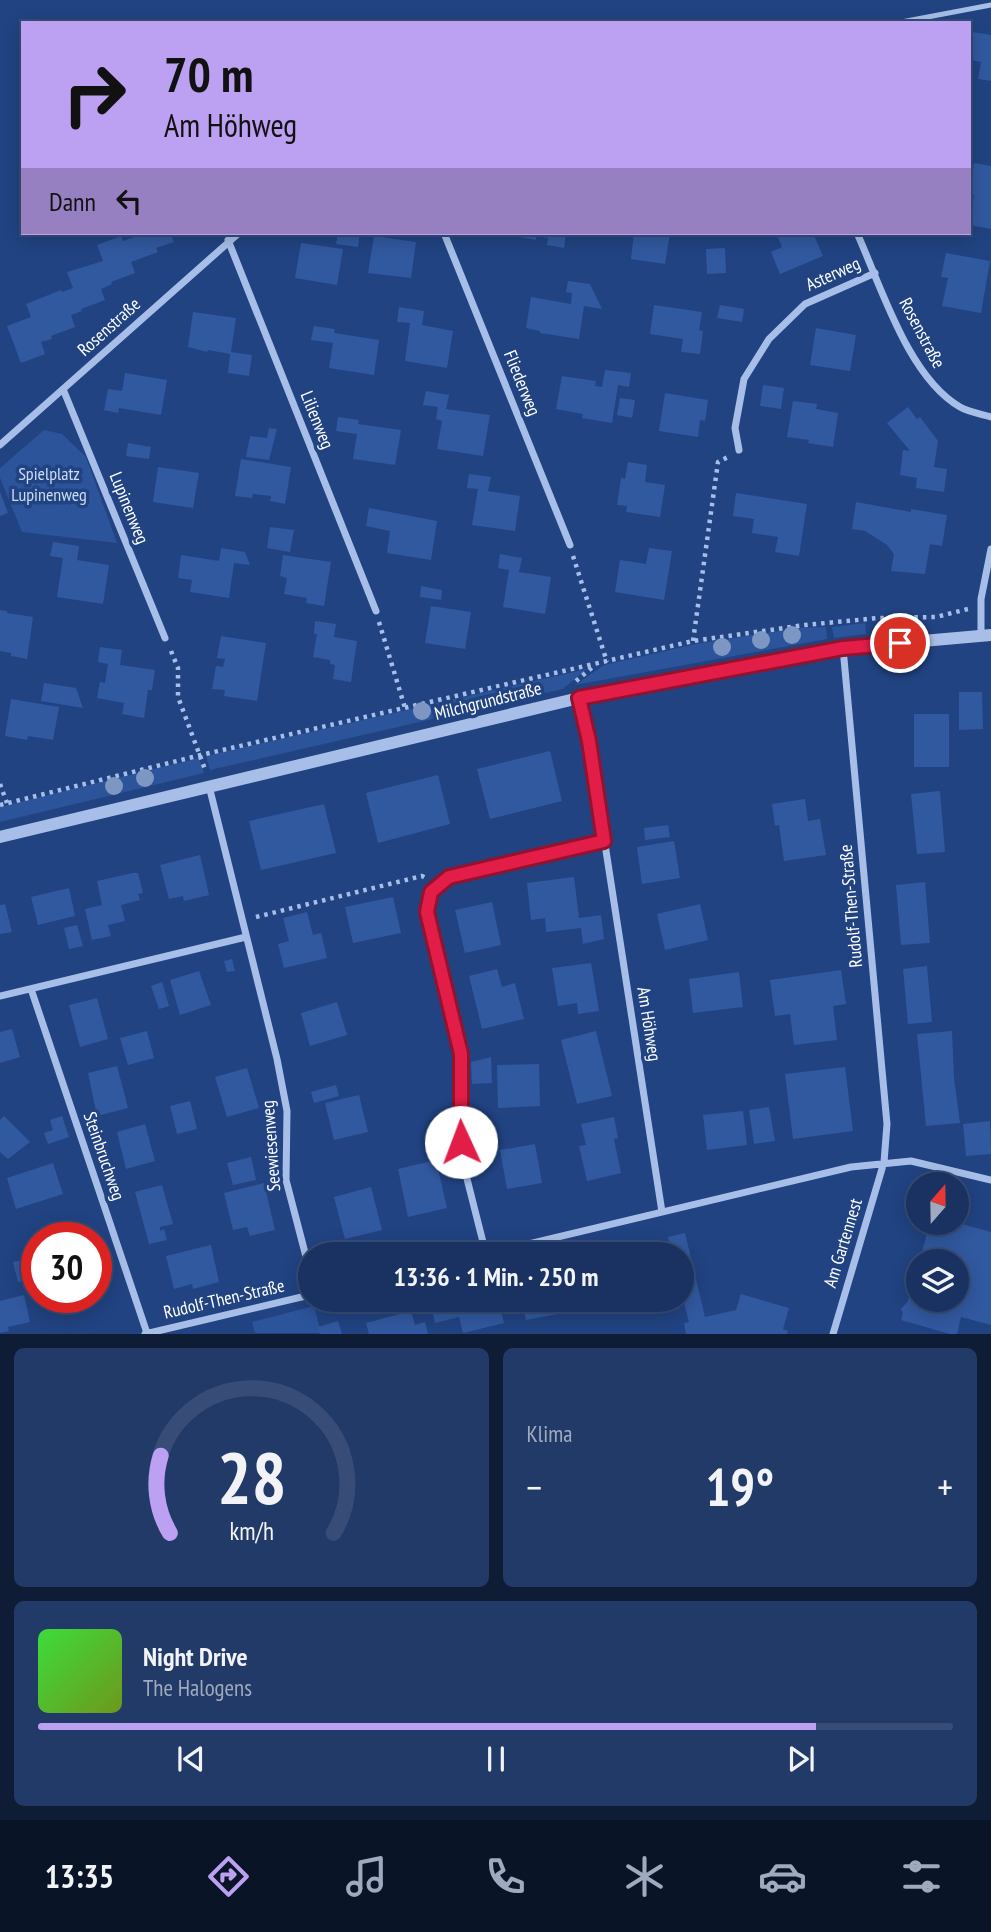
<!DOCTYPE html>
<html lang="de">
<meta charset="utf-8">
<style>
:root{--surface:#193262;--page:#223a68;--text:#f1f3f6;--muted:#9faabe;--line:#374d77;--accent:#bca0f2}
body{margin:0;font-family:"PT Sans Narrow",sans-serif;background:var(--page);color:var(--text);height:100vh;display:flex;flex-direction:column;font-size:26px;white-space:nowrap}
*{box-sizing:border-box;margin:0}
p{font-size:23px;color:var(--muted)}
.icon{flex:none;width:38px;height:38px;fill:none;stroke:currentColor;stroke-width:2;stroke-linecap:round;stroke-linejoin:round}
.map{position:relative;height:1334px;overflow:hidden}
.side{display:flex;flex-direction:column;gap:14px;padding:14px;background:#0e1c36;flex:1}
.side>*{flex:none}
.top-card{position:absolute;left:21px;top:21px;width:950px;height:214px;border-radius:0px;box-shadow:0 4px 18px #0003,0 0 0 2px var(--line);background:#bca0f2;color:#111;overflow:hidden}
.needle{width:46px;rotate:20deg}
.tools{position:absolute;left:906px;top:1172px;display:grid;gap:14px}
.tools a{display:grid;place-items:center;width:63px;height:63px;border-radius:50%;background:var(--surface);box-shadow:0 4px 18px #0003,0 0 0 2px var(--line);font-size:35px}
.speed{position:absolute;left:21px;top:1222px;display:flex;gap:14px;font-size:35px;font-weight:700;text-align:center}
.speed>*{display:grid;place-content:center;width:91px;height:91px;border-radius:50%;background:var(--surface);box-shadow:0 4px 18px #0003,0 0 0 2px var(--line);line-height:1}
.speed .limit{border:10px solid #d22;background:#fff;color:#111}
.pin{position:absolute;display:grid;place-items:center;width:60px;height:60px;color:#fff;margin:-30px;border:4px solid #fff;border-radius:50%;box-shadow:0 2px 7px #0007}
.me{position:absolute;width:77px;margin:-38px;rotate:358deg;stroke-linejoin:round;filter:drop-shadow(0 0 5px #0008)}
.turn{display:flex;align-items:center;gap:24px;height:147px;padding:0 28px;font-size:32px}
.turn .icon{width:91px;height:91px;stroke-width:2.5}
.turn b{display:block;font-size:49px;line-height:60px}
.then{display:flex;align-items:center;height:66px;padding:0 28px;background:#0003;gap:14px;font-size:26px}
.big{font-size:52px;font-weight:700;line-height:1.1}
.side .tile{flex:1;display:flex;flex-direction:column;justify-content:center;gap:10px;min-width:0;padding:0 24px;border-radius:10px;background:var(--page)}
.side .dial{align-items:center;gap:0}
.dial svg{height:182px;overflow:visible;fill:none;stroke:var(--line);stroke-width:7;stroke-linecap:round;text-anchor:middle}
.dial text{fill:var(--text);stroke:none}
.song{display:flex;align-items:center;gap:21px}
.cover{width:84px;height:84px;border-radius:10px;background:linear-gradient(135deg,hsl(120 70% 55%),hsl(80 70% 35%))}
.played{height:7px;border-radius:4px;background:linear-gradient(90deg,var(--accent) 85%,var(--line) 85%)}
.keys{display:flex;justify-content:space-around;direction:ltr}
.heat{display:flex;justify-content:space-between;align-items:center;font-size:38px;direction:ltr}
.side .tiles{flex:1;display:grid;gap:14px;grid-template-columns:1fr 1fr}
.tile:last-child{grid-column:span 2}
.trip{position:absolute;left:298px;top:1242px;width:396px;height:70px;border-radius:35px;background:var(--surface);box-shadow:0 4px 18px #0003,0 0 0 2px var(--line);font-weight:700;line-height:70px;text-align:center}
.tabs{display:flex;height:112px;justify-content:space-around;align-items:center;background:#0a1427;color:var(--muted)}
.tabs .icon{width:49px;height:49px}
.tabs .current{color:var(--accent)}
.tabs b{font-size:32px;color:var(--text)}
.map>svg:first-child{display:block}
</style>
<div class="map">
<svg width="991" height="1334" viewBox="0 0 991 1334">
<rect width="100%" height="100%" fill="#214382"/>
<path fill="#2b549a" d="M44 430 62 434 86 457 117 543 22 532 0 478V468Z
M865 623 866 634 834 638 832 627Z
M826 627 827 639 575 685 604 665 696 644 798 628Z
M587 669 563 689 210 770 206 756Z
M199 758 204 773 0 822V807Z
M314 1306 321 1333H255L252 1322Z"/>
<path fill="#31599f" d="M972 32 991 35V81L978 79 981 62 970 60Z
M974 163 991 166V229L970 225 974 195 970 194V189Z
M132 233H170L174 242 156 248 158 252 131 262 135 273 111 282 112 284 101 289 105 300 81 309 82 311 71 315 75 327 51 336 52 339 41 342 45 354 21 363 7 326 31 317 26 304 61 290 62 292 73 288 67 272 103 261 97 245 121 236 123 241 134 237Z
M338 233H360L358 247 336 244Z
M364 233H382L381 237 416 242 411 278 368 273 374 236Z
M520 233H566L564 248 547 245 548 238 536 236V240L520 237Z
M634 233H670L665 264 631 259Z
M776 233H813L823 256 780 274 771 252 782 247Z
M301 243 343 249 337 285 295 278Z
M725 248 726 273 707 274 706 249Z
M946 253 990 261 981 313 942 306 948 278 941 277Z
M568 281 590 284 602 309 584 306 579 339 540 333V331L526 328 531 297 571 304 572 293 566 292Z
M654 305 702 312 699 330 703 331 700 354 681 352 683 339 650 334Z
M720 305 744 309 742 322 717 318Z
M399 307 424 311 422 325 453 331 447 368 405 361 410 323 397 322Z
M193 312 236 318 231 352 252 355 249 376 228 373 230 354 208 350 207 352 188 347Z
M314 326 335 329 334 333 379 340 374 375 329 368 333 343 311 340Z
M816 328 856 335 850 371 810 365Z
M605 370 631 373 629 387 618 385 612 423 582 418 583 414 556 409 562 376 596 381 595 386 602 387Z
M125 373 167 380 161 415 119 408 118 413 104 410 108 389 122 391Z
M763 385 784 388 781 409 760 406Z
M426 391 449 395 446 409 490 415 483 456 437 449 442 421 436 419 438 407 423 405Z
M665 393 708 400 705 421 700 420 698 437 659 431Z
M620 398 635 400 632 418 617 415Z
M793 401 817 404 816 409 838 413 833 447 808 443 809 440 787 437Z
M908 407 917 419 920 417 938 441 934 467 947 469 944 492 916 488 917 478 900 475 903 450 910 451 887 423Z
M338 417 359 420 358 424 401 430 395 465 353 459 357 434 336 431Z
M269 428 277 429 269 460 246 457 250 436 267 438Z
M128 443 151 447 149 459 126 456Z
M241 459 291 467 285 504 270 501 271 496 253 494 252 498 235 496Z
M628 462 647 465 645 482 665 485 660 517 626 512 627 506 617 505 621 478 625 479Z
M158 467 199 473 193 508 153 502Z
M469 474 491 477 488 491 520 496 515 531 472 525 478 489 467 488Z
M0 492 8 513 0 516Z
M736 493 807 504 799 556 775 552 778 537 752 533 754 519 733 516Z
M856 502 911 512V509L947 515 942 546 930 544 925 574 891 571 894 554 887 545 865 531 852 529Z
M369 508 437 521 431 560 387 553 390 531 366 526Z
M270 527 294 530 290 552 267 548Z
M53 542 79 546 77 560 109 565 103 604 57 597 63 558 50 556Z
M221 548 245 552 250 565 234 563 229 598 190 592 192 580 178 578 181 555 219 561Z
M649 548 672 551 664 600 615 592 620 560 646 564Z
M500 554 522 558 519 572 551 577 545 614 503 607 509 570 498 568Z
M283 555 331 562 324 606 306 603 307 598 284 594 287 578 280 576Z
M421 586 442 590 441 600 420 597Z
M431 606 471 612 465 649 425 643Z
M0 610 7 611V613L33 617 27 659 11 656V653L0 651Z
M315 621 336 624 334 637 357 641 351 682 333 679 335 665 330 664V660L313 657 317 634H314Z
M221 636 266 643 257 701 224 696 225 690 212 689 216 666 223 667 225 659 217 658Z
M100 647 122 650 120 665 155 670 152 690H148L144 718 122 714 124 703 97 698 100 682 105 683 108 664 98 662Z
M44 683 76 688 83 708 41 701Z
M959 692H982L983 729 959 730Z
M11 699 59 707 53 740 28 736 27 740 5 736Z
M914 714H949V767H914Z
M550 751 562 801 490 819 477 769Z
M438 775 450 824 378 843 366 793Z
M940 791 945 852 917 854 911 794Z
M805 799 808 821 820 819 826 855 784 861 779 825 775 826 772 804Z
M324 804 336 853 261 870 249 821Z
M668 825 670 837 645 840 644 828Z
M674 841 680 878 642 884 637 847Z
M200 855 209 895 184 901 183 896 169 899 160 865Z
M133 873H138L143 893 138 894 140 900 121 905 125 921 108 925 111 936 92 940 85 909 102 905 97 881Z
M574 877 579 918 601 915 604 939 583 944 581 928 546 932 545 918 531 920 527 883Z
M925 882 930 943 901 945 896 885Z
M69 888 75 916 38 925 31 897Z
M393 897 401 933 353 943 345 907Z
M492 902 501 945 465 953 455 910Z
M5 904 12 932 0 934V905Z
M700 904 708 940 665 950 657 914Z
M307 912 313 935 321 933 327 958 284 968 278 944 289 941 283 918Z
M77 925 83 946 69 949 64 928Z
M232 959 235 971 227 972 224 961Z
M591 963 599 1011 578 1014 577 1003 558 1006 552 968Z
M927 966 932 1022 908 1024 903 969Z
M497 969 502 987 515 983 524 1019 482 1029 469 976Z
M841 970 846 1004 833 1006 837 1040 794 1045 790 1014 775 1016 770 980Z
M199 971 211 1005 180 1015 170 980Z
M739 972 743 1007 693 1013 689 979Z
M162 982 169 1006 159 1009 151 986Z
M97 998 108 1039 80 1047 69 1005Z
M337 1002 347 1035 310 1046 301 1013Z
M12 1029 20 1057 0 1063V1032Z
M147 1031 154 1058 128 1065 120 1038Z
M596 1031 612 1096 577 1104 561 1040Z
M952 1031 954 1078 960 1123 926 1126 917 1034Z
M491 1057 492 1083 472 1084 471 1062Z
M539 1064 540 1106 498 1108 497 1065Z
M117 1066 128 1108 97 1116 88 1073Z
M845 1067 853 1131 793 1139 785 1074Z
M247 1068 259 1108 227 1117 215 1077Z
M336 1085 339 1096 314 1103 311 1092Z
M359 1095 368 1132 334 1140 325 1103Z
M190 1101 197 1129 177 1134 170 1106Z
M769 1107 775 1141 754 1144 749 1110Z
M743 1111 747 1145 707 1150 703 1115Z
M4 1116 30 1142 8 1159 0 1152V1120Z
M62 1116 69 1137 48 1144 44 1133 53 1130 50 1120Z
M614 1117 618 1138 614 1139 621 1173 587 1181 579 1146 586 1145 581 1124Z
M990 1121 991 1154 966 1156 963 1124Z
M145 1124 155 1161 126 1169 117 1132Z
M535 1144 542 1183 507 1189 500 1150Z
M251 1157 256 1180 233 1185 227 1163Z
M436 1160 447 1208 408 1217 398 1169Z
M53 1163 63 1194 16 1209 7 1178Z
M264 1183 275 1230 250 1236 247 1227 233 1230 224 1193Z
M162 1185 173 1224 160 1227V1231L164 1229 167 1240 149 1244 135 1192Z
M371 1187 382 1230 345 1239 334 1197Z
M930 1223H958L991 1232V1325L961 1317 957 1334H950L901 1320 903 1313 901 1309 908 1301 918 1265 919 1300H957V1262H919Z
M685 1233 705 1317 736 1310 741 1294 789 1308 783 1329 788 1331 787 1334H686L684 1323 689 1322 681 1291V1255H672L668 1237Z
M211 1245 219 1282 193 1289 192 1284 174 1289 166 1256Z
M25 1260 29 1280 18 1282 13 1262Z
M24 1295 30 1322 8 1327 9 1331 0 1333V1301Z
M434 1300H498L504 1323 463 1333 459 1317 435 1323 430 1301Z
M510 1300H571L573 1311 526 1320 523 1307 513 1310Z
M600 1300H653L655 1307 639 1311 637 1305 603 1314Z
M411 1311 415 1325 425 1322 428 1334H369L366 1323Z
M338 1321 342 1334H320L318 1327Z"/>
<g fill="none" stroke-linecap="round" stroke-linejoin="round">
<path stroke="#a7bfe8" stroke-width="4.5" stroke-dasharray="3.5 5" stroke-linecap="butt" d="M573 556 607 662
M379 622 405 708
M693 641 718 462 728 457
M171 651 178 668V697L206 772
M576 681 594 666
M0 784 7 803
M0 805 201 755 693 641 805 625 878 618 936 617 968 609
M256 917 422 876 427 879"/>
<path stroke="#a7bfe8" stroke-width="5" d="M896 23 991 5"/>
<path stroke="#a7bfe8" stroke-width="7" d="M444 233 570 545
M857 233C881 286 908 377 960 407 969 412 981 414 991 417
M228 240 376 611
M63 389 165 638
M0 445 239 233
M739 450 735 428 744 379 769 339 805 304 875 273
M981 637V599L991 549
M579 698 589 741 662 1212
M209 786 277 1059 287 1111 286 1180 310 1272
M31 989 147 1333
M0 996 246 937
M486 1254 463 1163 460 1121 461 1054 427 912 431 892 449 877 604 841
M482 1255 851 1167 911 1161 991 1180
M145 1334 310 1295
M833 1334 884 1162 887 1124 843 648"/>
<path stroke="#a7bfe8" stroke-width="12" d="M0 837 579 698 843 648 991 635"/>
</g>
<g fill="#7e97c2">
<circle cx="792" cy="635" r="9"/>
<circle cx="761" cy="640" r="9"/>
<circle cx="722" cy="647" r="9"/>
<circle cx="422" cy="711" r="9"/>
<circle cx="145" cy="778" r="9"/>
<circle cx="114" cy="786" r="9"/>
</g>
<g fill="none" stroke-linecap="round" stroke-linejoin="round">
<g stroke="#92132f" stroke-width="18">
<path id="route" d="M461 1142V1054L427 912 431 892 449 877 604 841 589 741 579 698 843 648 900 643"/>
</g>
<use href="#route" stroke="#e11d48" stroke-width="12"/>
</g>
<g text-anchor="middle" stroke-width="7" stroke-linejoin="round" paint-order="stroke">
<g font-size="18" fill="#fff" stroke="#214382">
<text transform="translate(833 274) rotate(-24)" y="6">Asterweg</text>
<text transform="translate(109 327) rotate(-42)" y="6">Rosenstraße</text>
<text transform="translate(922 333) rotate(62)" y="6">Rosenstraße</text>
<text transform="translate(522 383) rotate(68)" y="6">Fliederweg</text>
<text transform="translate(317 420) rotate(68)" y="6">Lilienweg</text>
<text transform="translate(129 508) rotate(68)" y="6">Lupinenweg</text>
<text transform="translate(488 701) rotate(-14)" y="6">Milchgrundstraße</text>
<text transform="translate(851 906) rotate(-95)" y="6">Rudolf-Then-Straße</text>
<text transform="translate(649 1024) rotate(81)" y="6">Am Höhweg</text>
<text transform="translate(271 1146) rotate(-94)" y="6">Seewiesenweg</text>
<text transform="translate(104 1156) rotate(71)" y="6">Steinbruchweg</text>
<text transform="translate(843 1243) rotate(-73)" y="6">Am Gartennest</text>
<text transform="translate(224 1299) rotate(-13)" y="6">Rudolf-Then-Straße</text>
</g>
<g font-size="18" fill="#cbdbf6" stroke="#214382">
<text x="49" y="480">Spielplatz<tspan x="49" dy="21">Lupinenweg</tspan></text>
</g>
</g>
</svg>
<div class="tools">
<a><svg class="needle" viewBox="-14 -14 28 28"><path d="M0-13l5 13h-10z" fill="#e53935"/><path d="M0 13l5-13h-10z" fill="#9faabe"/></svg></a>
<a><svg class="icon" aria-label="layers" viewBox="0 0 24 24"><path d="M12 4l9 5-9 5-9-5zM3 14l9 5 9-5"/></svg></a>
</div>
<div class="speed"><div class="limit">30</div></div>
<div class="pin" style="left:900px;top:643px;background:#d93025"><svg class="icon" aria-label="arrive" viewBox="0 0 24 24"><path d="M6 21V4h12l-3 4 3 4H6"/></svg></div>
<svg class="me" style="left:461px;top:1142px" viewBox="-20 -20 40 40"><circle r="19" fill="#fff"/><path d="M0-13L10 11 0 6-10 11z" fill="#e11d48"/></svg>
<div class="trip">13:36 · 1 Min. · 250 m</div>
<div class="top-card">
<div class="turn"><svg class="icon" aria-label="right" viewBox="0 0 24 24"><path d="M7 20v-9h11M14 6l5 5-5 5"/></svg><div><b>70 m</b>Am Höhweg</div></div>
<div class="then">Dann<svg class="icon" aria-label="left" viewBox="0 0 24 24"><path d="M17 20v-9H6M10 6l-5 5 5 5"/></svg></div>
</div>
</div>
<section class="side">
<div class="tiles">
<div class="tile dial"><svg viewBox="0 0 100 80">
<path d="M14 69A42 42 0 1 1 86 69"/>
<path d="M14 69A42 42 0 0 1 10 35" stroke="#bca0f2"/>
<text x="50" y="56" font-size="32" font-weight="700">28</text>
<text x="50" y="72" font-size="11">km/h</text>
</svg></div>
<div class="tile"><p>Klima</p>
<div class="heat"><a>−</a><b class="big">19°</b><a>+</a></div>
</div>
<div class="tile">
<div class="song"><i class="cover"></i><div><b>Night Drive</b><p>The Halogens</p></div></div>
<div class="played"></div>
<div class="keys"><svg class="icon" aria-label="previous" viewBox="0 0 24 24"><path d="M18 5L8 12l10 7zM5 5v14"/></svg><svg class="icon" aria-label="pause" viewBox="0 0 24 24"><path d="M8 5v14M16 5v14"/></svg><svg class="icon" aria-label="next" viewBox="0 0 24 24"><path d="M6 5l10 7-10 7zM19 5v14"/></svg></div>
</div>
</div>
</section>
<nav class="tabs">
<b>13:35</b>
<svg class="icon current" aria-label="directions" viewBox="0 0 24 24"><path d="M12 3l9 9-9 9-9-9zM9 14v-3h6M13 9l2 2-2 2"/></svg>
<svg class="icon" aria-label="music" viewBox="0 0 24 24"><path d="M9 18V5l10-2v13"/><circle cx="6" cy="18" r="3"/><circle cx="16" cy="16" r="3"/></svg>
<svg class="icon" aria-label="phone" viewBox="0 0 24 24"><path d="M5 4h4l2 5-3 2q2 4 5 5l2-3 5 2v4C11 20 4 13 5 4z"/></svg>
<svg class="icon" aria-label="climate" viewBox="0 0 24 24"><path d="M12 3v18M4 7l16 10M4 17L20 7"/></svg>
<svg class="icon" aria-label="car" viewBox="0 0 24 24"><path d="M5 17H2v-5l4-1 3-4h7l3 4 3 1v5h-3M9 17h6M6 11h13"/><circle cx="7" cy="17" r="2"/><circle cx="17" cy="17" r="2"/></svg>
<svg class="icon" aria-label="filters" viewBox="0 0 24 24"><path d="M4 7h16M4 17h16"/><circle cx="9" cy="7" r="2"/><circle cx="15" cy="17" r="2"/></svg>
</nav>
